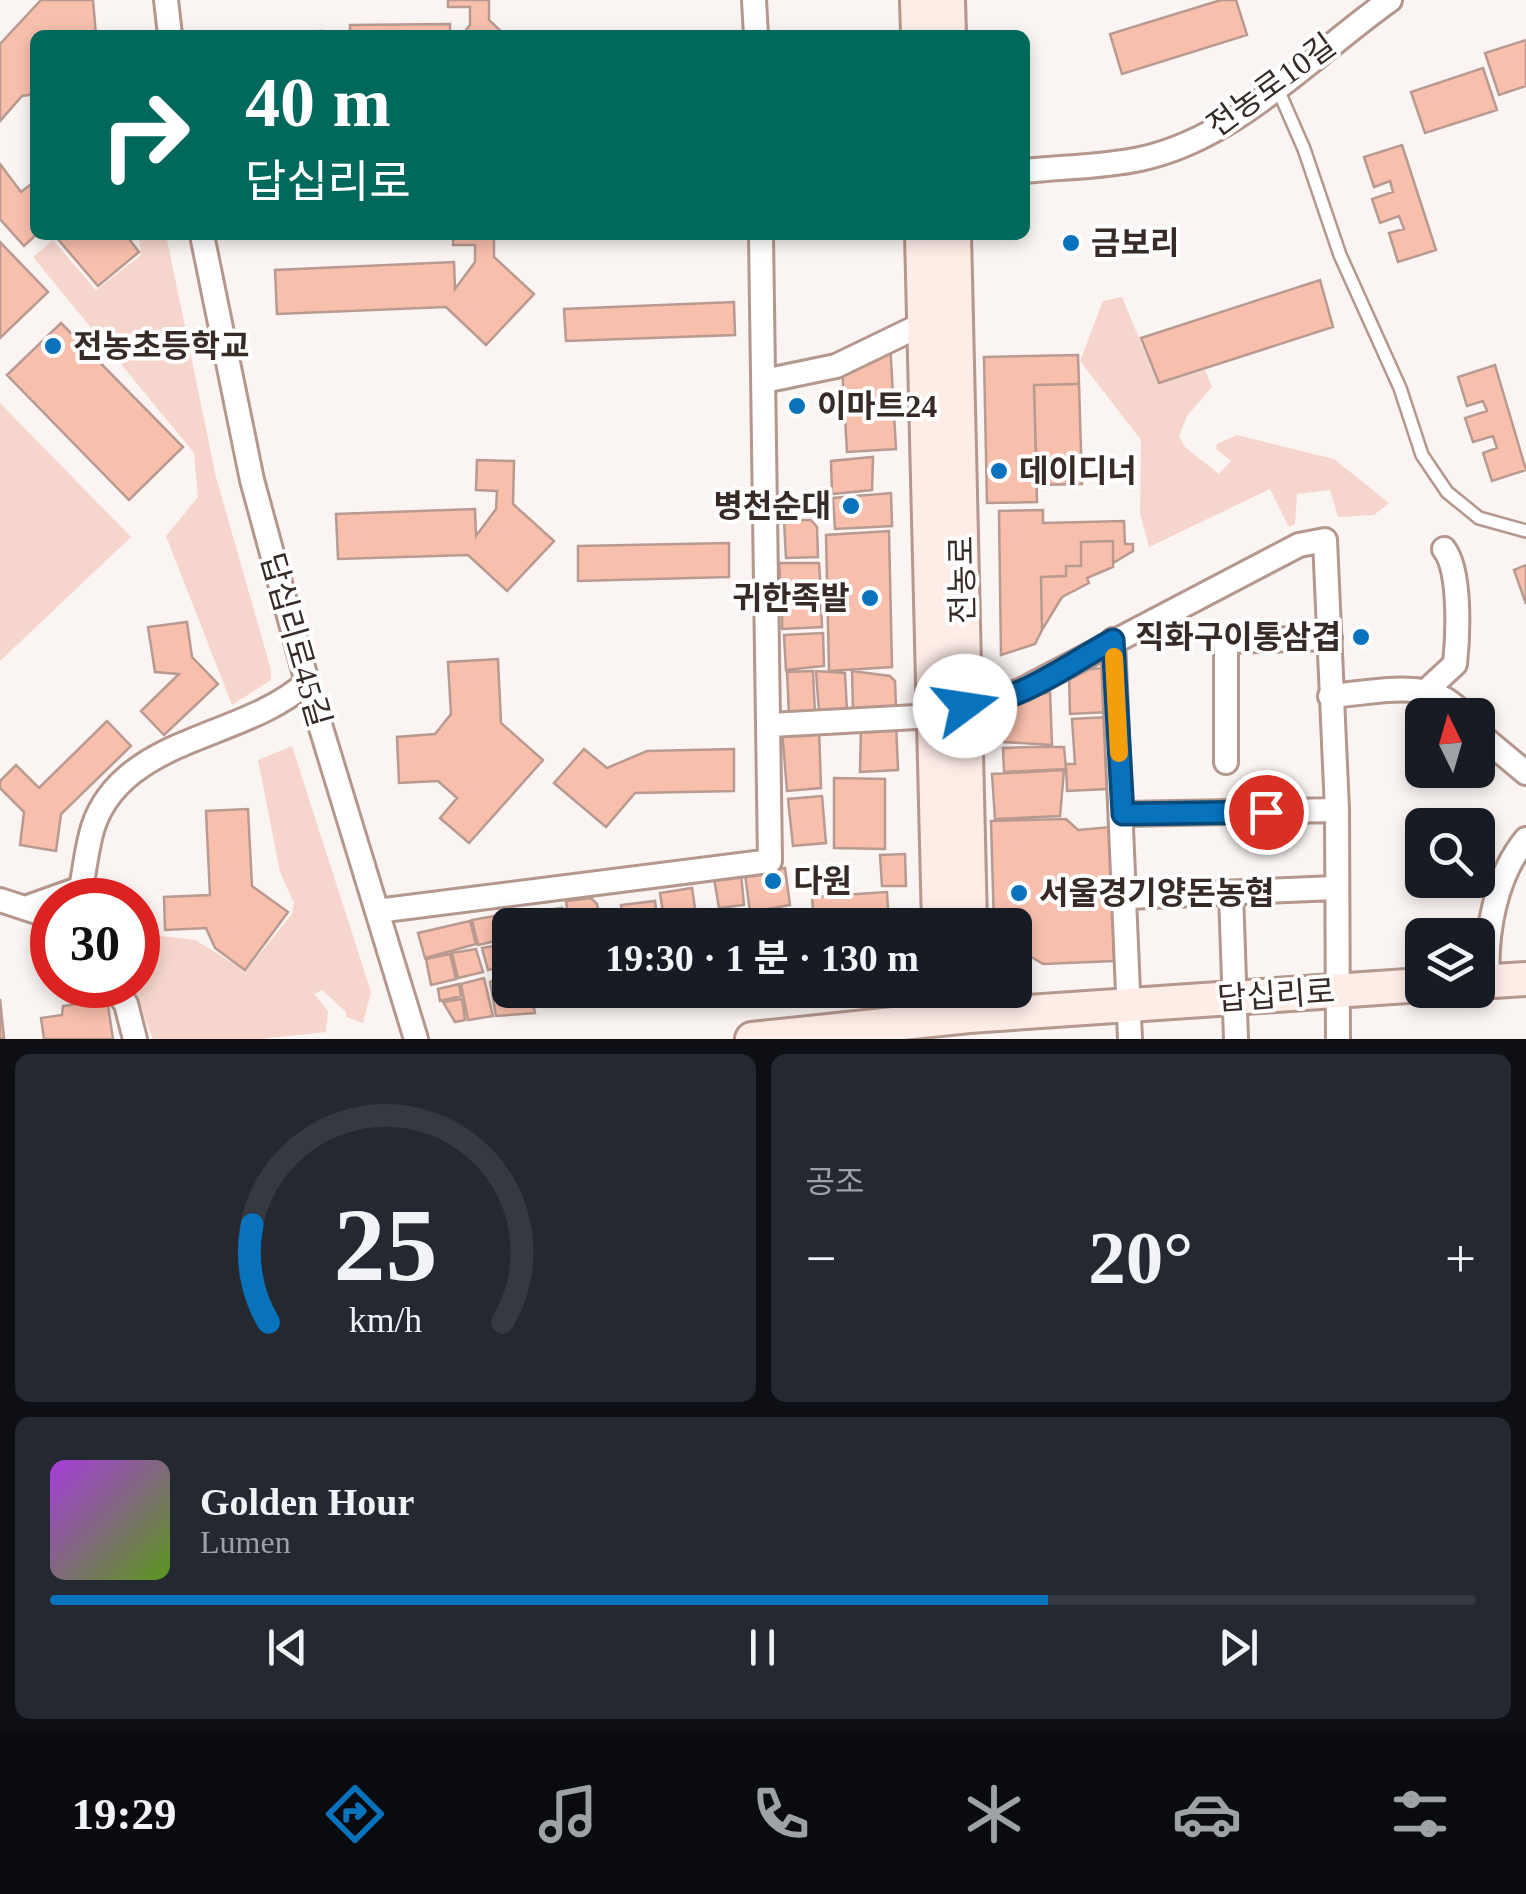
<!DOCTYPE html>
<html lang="ko">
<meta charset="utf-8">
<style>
:root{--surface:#171b24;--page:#242831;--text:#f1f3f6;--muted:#9ea1a6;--line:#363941;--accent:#0872bd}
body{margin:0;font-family:"Times New Roman","Noto Sans KR",serif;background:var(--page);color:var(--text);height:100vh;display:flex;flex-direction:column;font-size:38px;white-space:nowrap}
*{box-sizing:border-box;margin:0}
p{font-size:32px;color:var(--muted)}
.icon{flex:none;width:55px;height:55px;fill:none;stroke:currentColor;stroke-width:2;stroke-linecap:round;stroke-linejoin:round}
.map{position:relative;height:1039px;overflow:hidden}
.sheet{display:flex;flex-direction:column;gap:15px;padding:15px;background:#0d0f14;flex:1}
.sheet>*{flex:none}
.top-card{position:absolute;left:30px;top:30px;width:1000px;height:210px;border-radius:15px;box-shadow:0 5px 15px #0003;background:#00695c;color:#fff;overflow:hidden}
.needle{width:65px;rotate:355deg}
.buttons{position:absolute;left:1405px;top:698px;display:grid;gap:20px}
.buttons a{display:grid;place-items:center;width:90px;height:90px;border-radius:15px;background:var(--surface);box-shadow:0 5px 15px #0003;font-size:50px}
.speed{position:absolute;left:30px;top:878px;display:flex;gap:20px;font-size:50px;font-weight:700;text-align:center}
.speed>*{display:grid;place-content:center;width:130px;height:130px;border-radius:50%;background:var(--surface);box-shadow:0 5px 15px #0003;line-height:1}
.speed .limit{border:15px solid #d22;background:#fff;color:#111}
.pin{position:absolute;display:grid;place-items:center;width:85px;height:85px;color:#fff;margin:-42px;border:5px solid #fff;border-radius:50%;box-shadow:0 2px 10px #0007}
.me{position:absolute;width:110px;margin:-55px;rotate:76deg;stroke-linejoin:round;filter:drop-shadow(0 0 8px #0008)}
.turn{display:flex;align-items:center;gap:35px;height:210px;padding:0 50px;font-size:45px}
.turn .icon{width:130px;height:130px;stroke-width:2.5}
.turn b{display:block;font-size:70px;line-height:85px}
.big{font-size:75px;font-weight:700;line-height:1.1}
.sheet .widget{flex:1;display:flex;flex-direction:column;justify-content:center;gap:15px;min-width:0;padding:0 35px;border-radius:15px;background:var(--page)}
.sheet .dial{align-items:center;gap:0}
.dial svg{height:260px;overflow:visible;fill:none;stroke:var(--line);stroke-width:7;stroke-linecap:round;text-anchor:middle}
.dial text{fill:var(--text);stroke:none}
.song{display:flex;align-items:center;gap:30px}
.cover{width:120px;height:120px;border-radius:15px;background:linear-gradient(135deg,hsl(280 70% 55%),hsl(90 70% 35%))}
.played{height:10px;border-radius:5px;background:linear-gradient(90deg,var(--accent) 70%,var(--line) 70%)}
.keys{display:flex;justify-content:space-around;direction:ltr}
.heat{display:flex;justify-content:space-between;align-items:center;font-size:55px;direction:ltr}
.sheet .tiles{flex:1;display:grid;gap:15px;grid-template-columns:1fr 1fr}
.widget:last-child{grid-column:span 2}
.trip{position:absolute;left:492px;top:908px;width:540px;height:100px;border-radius:15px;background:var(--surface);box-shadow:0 5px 15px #0003;font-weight:700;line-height:100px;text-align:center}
.dock{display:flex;height:160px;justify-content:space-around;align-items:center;background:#090b0e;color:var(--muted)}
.dock .icon{width:70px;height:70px}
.dock .selected{color:var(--accent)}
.dock b{font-size:45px;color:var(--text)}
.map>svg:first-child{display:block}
</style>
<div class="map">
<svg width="1526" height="1039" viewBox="0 0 1526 1039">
<rect width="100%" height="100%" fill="#faf4f2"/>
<path fill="#f6d6cc" d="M139 235H166L216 477 271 670V680L232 705 166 536 198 497 194 453 33 257 53 240 96 290 141 255Z
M1122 297 1158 384 1205 370 1212 387 1187 416 1179 436 1185 447 1219 474 1231 461 1216 449 1217 444 1237 435 1334 459 1389 503 1374 515 1338 517 1330 490 1297 494 1295 524 1289 527 1270 489 1149 547 1140 513 1141 440 1080 361 1103 301Z
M0 403 131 537 0 661Z
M292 746 371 992 363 1023 346 1017V1012L322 990 314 994 328 1011 326 1032 261 1039H153L132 985H138V951L160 936 195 940 246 971 292 914 294 903 280 872 258 760Z"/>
<path fill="#f9bfad" stroke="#b89a91" stroke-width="2.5" d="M41 0H93L96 35H35V94L22 96 0 121V44Z
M448 0H489V20L505 35H462L470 25V7H448Z
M1221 0H1236L1247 35 1122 74 1110 34Z
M450 24V35H350V25Z
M322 31V35L227 34Z
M1526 40V86L1499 95 1485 53Z
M1483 68 1497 110 1425 133 1411 92Z
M1402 145 1436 250 1398 262 1389 233 1404 229 1399 216 1380 223 1372 199 1393 192 1390 181 1374 187 1364 157Z
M0 164 21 192 35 181 36 235 24 246 0 219Z
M58 235H126L139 252 98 286 56 237Z
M453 235H494V257L534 294 486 345 446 307 277 314 275 270 454 262 455 289 475 262V245H453Z
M0 242 48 292 0 338Z
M1320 280 1333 327 1159 383 1141 338Z
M734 302 735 335 566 341 564 309Z
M61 323 183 447 129 500 7 375Z
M890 342 896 449 847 452 842 367Z
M1078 355 1079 384 1034 385 1037 502 987 503 984 357Z
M1495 365 1526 470 1492 481 1483 453 1497 448 1493 436 1473 442 1465 418 1487 411 1483 401 1467 406 1458 377Z
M1079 384 1082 484 1037 485 1034 385Z
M873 457 872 490 832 494 831 461Z
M477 460 514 461 513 504 554 541 507 591 468 555 338 559 336 514 475 509 476 536 496 509 497 491 476 490Z
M891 493 892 526 835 529 833 498Z
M1043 510V523L1124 521 1125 544H1133V551L1113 563V541L1081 542V566H1066V576L1041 577 1042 630 1035 644 1001 655 999 511Z
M784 520H811L817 527 818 557 786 558Z
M889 531 892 667 829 671 826 535Z
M1113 541V567L1087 578 1089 583 1062 597 1042 630 1041 577 1066 576V566H1081V542Z
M729 543V577L578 581V546Z
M779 563H819L821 593 781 594Z
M1526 565V604L1514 570Z
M821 596 822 627 782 629V597Z
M187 622 192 657 218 684 164 735 141 711 179 674 155 672 148 627Z
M823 633 824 666 786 670 784 635Z
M498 659 501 723 543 760 469 843 440 818 457 798 438 781 399 783 397 737 435 734 451 714 448 662Z
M1102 668 1108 712 1070 714 1069 671Z
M813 671 815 713 789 715 787 672Z
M816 671 845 673 847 711 819 712Z
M852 671 890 676 895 681 896 709 853 711Z
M1050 692 1052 745 1004 742 1003 722 1013 703Z
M1108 717V789L1067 791 1066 764H1075L1072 719Z
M107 721 131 746 61 814 56 851 20 845 24 812 0 788V781L16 765 39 788Z
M896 722 898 770 860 772 861 725Z
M819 729 821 788 787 791 782 730Z
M1030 747H1064L1066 769 1004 772 1003 748Z
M584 749 607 768 647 751 734 749V791L635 793 606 827 554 783Z
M1064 770 1060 816 995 819 992 774Z
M834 778 885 779V849L834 848Z
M822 796 826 843 793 846 788 799Z
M248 809 252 886 288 912 245 970 215 948 206 928 165 930 164 897 210 895 206 811Z
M1066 819 1078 830 1111 827 1114 961 1043 964 1015 947V925H994L991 821Z
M905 854 906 886H882L880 855Z
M785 868 790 905 750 912 745 874Z
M741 874 744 905 719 908 714 878Z
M692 888 697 922 665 925 660 893Z
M887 892 889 925H814L812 897Z
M591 898 597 904 601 924 569 925 566 901Z
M655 901 658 925H624L621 905Z
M562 908 565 925H535L532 912Z
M746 912 748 925H713L712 915Z
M500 915 507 922 509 938 478 945 472 920Z
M470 921 476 944 425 958 418 933Z
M510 943V965L488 970 482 948Z
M476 949 483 972 458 978 452 953Z
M450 954 456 979 431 985 426 959Z
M510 972V990H530L535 1013 496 1016 490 982Z
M484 978 493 1016 468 1020 461 984Z
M459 984 461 996 440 1001 438 989Z
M547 990H611V991L600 1002 551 1007Z
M634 990H658L660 998 636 1001Z
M672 990H712L713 997 673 1001Z
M0 999 4 1038H0Z
M107 999 113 1039H44L41 1018 62 1015 63 1006Z
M462 999 465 1020 455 1022 443 1002Z"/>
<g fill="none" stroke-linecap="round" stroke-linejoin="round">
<g stroke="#b4978d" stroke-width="16">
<path id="lane" d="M1276 85 1304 149 1340 255 1400 388 1422 455 1447 492 1479 518 1526 531"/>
</g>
<g stroke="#b4978d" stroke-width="28">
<path id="street" d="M166 0 170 35
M754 0 756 35
M1025 171C1062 167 1103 167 1140 159 1236 139 1312 55 1390 0
M202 235 252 480 307 682 416 1039
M764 381 836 366 925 323
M1113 640 1130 1039
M1428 689 1455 664C1458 636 1461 571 1444 549
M1330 696C1376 693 1432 675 1463 715
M965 706 985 704 1022 690 1299 545 1325 540 1337 810 1338 1039
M771 725 934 716
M1478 733 1526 773
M1226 762V641L1330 638
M1123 814 1337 810
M1231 893 1236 1039
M1128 897 1335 888
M0 900 52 917
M25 908 81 888C85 868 87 846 93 827 123 736 246 739 307 682
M377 911 770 861 761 235
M1488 981C1485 935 1495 876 1526 839
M112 985 126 1004 135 1039"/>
</g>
<g stroke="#b4978d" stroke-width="38">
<path id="secondary" d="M917 0 918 35
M948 0 949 35
M922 235 939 925
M954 235 970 925
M1478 982 1526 979
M752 1039 969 1016 1422 985"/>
</g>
<use href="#lane" stroke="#fff" stroke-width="11"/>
<use href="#street" stroke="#fff" stroke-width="22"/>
<use href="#secondary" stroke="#feece7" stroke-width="32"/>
</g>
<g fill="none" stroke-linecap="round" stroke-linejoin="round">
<g stroke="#054a7b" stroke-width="25">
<path id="route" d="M965 706C1018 703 1068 665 1113 640L1123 814 1266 812"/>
</g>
<use href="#route" stroke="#0872bd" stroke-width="18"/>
<path stroke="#f59e0b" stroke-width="18" d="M1114 657 1119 753"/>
</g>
<g fill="#0872bd" stroke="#fff" stroke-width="4">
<circle cx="1071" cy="243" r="10"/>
<circle cx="53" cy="346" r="10"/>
<circle cx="797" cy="406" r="10"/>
<circle cx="999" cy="471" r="10"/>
<circle cx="851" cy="506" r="10"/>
<circle cx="870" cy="598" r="10"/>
<circle cx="1361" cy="637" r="10"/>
<circle cx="773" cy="881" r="10"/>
<circle cx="1019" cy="893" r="10"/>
</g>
<g text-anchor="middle" stroke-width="8" stroke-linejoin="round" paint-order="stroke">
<g font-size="32" fill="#372b28" stroke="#fff">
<text transform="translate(1271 85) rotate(-36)" y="11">전농로10길</text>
<text transform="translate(962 580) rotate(-91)" y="11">전농로</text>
<text transform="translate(296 640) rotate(74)" y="11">답십리로45길</text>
<text transform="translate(1276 995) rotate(-4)" y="11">답십리로</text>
</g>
<g font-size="32" font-weight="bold" fill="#372b28" stroke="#fff" text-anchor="start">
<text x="1091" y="254">금보리</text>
<text x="73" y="357">전농초등학교</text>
<text x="817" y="417">이마트24</text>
<text x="1019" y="482">데이디너</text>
<text x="831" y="517" text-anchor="end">병천순대</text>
<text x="850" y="609" text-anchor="end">귀한족발</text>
<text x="1341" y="648" text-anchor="end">직화구이통삼겹</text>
<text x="793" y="892">다원</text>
<text x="1039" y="904">서울경기양돈농협</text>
</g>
</g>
</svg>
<div class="buttons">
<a><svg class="needle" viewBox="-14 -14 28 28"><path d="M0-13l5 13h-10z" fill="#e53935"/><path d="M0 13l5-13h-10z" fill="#9ea1a6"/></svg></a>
<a><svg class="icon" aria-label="search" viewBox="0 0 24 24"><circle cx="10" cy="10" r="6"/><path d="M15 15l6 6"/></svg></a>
<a><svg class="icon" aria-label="layers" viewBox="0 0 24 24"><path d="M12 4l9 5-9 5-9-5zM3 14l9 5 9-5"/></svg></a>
</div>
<div class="speed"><div class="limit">30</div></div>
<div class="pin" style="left:1266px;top:812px;background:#d93025"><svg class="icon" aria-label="arrive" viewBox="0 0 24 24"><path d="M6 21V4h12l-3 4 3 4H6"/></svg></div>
<svg class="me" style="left:965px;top:706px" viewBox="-20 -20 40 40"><circle r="19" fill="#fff"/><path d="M0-13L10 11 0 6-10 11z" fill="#0872bd"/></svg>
<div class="trip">19:30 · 1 분 · 130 m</div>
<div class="top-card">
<div class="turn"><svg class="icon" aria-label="right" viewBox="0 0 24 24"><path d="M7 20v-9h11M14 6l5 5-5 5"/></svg><div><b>40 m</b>답십리로</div></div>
</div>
</div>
<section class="sheet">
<div class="tiles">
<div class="widget dial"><svg viewBox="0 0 100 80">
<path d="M14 69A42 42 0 1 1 86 69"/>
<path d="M14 69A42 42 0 0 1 9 39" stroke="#0872bd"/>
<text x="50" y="56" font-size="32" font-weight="700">25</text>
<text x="50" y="72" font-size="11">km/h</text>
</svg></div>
<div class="widget"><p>공조</p>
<div class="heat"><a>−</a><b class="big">20°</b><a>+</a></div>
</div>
<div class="widget">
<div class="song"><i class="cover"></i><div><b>Golden Hour</b><p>Lumen</p></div></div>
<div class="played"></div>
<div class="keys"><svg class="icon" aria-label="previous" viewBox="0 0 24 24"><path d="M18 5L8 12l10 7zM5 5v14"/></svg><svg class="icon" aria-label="pause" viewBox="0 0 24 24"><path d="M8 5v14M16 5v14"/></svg><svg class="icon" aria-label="next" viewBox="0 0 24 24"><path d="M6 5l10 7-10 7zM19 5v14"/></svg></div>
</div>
</div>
</section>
<nav class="dock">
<b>19:29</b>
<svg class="icon selected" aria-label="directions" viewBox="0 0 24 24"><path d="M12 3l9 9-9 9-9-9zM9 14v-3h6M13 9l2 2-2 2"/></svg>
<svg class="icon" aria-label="music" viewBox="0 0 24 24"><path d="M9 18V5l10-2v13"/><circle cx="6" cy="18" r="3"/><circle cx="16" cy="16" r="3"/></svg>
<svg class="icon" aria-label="phone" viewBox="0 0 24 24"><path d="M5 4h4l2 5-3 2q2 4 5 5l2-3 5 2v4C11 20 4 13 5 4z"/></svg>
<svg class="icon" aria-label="climate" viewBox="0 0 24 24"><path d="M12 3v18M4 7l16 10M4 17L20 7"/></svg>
<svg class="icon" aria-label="car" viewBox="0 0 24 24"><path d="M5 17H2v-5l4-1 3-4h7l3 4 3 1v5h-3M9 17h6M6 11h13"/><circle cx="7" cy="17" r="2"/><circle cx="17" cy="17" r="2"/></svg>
<svg class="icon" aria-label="filters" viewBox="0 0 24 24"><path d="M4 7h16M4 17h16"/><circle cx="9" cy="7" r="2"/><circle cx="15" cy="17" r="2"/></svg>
</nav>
